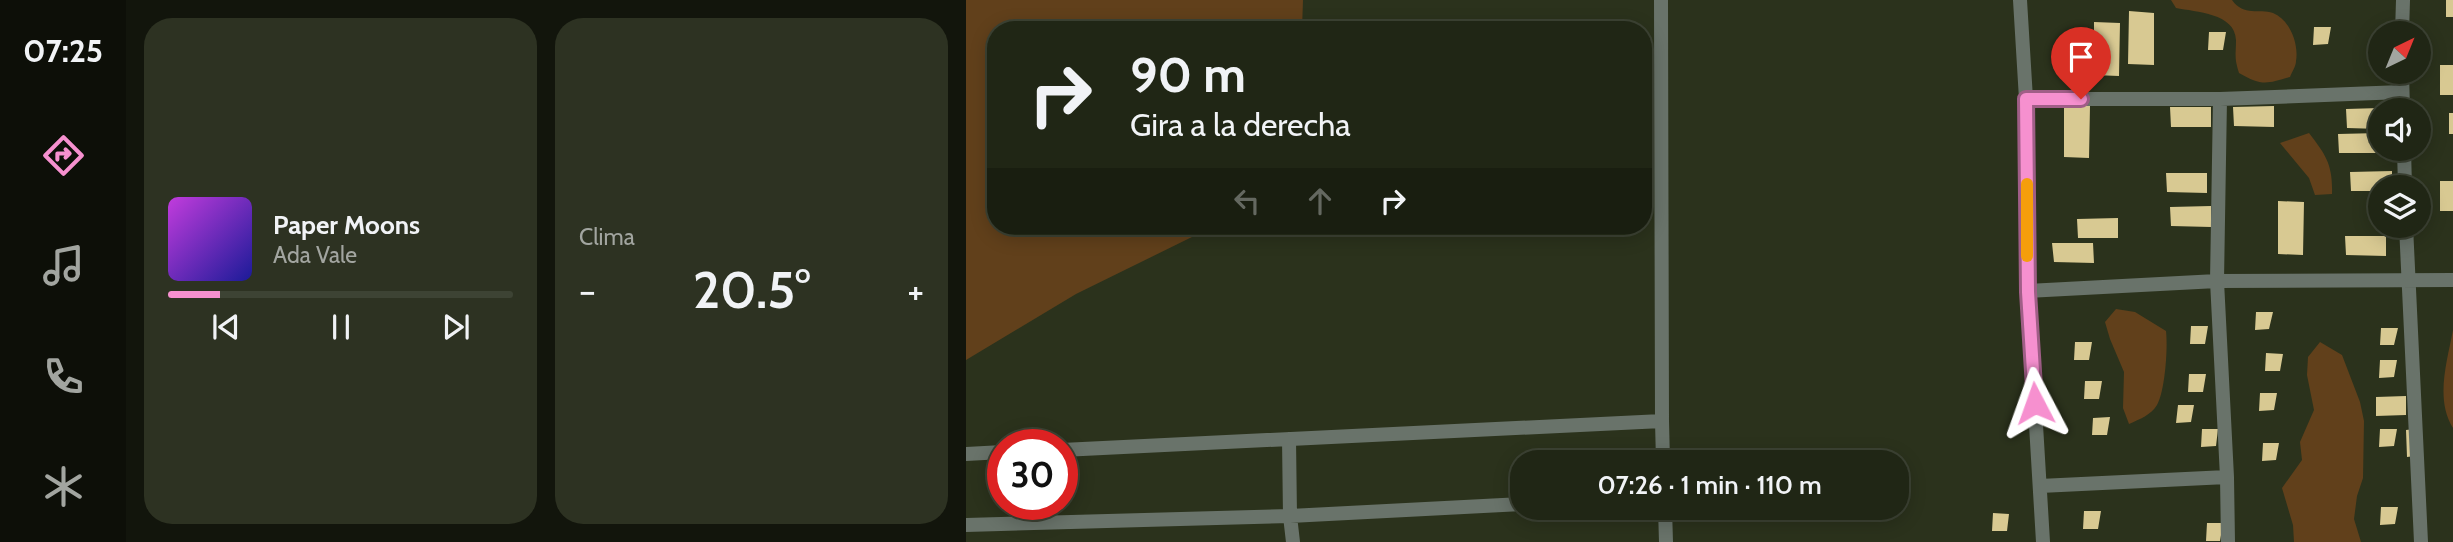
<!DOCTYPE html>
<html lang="es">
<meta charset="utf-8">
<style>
:root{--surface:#202615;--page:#2d3222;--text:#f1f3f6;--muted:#a2a5a0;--line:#3d4334;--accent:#f690cf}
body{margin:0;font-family:Cabin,sans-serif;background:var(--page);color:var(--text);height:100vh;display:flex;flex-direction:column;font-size:26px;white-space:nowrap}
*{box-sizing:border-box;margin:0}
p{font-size:23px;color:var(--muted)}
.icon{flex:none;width:38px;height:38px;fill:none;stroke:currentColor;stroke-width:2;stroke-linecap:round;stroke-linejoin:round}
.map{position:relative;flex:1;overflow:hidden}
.sheet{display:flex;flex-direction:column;gap:18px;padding:18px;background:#12150c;width:840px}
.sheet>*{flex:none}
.banner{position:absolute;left:21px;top:21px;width:665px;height:214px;border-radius:28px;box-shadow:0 4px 18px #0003,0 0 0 2px var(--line);background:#202615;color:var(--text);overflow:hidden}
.needle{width:46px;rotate:43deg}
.fabs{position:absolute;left:1402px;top:21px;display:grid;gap:14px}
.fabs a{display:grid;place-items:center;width:63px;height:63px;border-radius:50%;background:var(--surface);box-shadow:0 4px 18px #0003,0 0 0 2px var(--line);font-size:35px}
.speed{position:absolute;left:21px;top:429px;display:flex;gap:14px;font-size:35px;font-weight:700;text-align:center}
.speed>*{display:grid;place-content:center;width:91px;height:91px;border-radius:50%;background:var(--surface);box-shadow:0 4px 18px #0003,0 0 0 2px var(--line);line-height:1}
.speed .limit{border:10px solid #d22;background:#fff;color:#111}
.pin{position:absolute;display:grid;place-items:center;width:60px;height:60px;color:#fff;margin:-72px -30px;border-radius:50% 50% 50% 0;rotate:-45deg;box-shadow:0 0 7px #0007}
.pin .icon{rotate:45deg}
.me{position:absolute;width:77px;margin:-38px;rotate:356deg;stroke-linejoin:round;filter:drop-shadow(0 0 5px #0008)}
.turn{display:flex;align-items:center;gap:24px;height:147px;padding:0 28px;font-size:32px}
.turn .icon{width:91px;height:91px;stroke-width:2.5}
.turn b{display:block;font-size:49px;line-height:60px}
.lanes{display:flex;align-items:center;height:66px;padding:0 28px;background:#0003;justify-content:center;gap:35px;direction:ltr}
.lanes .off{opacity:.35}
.big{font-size:52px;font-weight:600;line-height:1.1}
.sheet .card{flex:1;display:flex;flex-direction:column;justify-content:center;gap:10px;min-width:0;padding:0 24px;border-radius:28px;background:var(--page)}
.song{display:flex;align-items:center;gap:21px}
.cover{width:84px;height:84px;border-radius:10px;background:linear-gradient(135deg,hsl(290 70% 55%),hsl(240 70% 35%))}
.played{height:7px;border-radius:4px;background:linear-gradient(90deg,var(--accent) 15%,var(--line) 15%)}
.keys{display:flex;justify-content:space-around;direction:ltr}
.heat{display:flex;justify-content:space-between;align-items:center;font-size:38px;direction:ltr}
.sheet .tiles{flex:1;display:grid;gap:18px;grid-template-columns:repeat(2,1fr)}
.trip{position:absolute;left:544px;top:450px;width:399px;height:70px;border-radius:28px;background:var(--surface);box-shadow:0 4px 18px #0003,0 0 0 2px var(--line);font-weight:600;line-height:70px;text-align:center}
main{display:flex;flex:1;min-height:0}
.tab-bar{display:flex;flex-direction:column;width:126px;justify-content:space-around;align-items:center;background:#0d0f08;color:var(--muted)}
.tab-bar .icon{width:49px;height:49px}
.tab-bar .selected{color:var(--accent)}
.tab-bar b{font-size:32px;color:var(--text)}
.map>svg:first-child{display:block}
</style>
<main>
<nav class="tab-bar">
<b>07:25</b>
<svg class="icon selected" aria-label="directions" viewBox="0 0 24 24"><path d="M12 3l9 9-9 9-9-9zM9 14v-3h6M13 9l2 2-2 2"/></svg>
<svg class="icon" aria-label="music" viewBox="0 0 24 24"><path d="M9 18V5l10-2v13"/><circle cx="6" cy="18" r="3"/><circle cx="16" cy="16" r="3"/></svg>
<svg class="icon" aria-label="phone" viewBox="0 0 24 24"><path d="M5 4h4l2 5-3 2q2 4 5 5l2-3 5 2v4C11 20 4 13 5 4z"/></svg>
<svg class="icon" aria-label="climate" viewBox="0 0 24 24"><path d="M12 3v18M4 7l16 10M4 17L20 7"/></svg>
</nav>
<section class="sheet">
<div class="tiles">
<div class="card">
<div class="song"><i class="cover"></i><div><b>Paper Moons</b><p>Ada Vale</p></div></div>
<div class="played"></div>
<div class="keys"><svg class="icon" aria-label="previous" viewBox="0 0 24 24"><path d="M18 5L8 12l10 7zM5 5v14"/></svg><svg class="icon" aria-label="pause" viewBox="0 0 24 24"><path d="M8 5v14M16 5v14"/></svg><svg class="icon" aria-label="next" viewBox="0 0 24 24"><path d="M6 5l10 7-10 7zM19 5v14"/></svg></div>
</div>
<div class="card"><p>Clima</p>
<div class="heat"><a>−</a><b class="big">20.5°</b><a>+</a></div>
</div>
</div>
</section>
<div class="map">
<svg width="1487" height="542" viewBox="0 0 1487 542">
<rect width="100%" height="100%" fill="#2b321c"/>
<path fill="#61401b" d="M0 0H337L336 30H30V226H235L228 236 110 294 0 360Z
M1205 0H1266C1278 17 1293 8 1307 13 1324 20 1333 44 1330 61 1330 66 1326 72 1324 77 1301 84 1295 86 1273 73 1268 57 1270 56 1270 40 1269 13 1230 12 1210 8Z
M1343 133C1360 155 1367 165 1366 194L1349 195 1343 178 1314 143Z
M1150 309 1169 312 1200 331C1202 348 1199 391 1191 405 1185 415 1174 419 1163 424L1157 408 1158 372 1144 339 1139 322Z
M1487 330V428C1469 399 1481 362 1487 330Z
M1354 342 1376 355 1394 402 1398 421 1397 478 1391 496 1388 519 1395 542H1328L1327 525 1316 488 1336 460 1334 442 1348 410 1341 375 1342 357Z"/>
<path fill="#d8c992" d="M1480 0H1487V17H1480Z
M1163 11 1188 13V65L1162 64Z
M1128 22 1154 23 1153 76 1128 75Z
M1348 27H1365L1362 44 1347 45Z
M1243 32H1260L1257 50H1242Z
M1474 65H1487V95H1474Z
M1098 104 1124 106 1123 158 1098 157Z
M1308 106V127L1268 126 1267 107Z
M1204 107H1245V127H1205Z
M1414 108V129L1381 128 1380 109Z
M1483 113H1487V134H1483Z
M1413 133V153H1373L1372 134Z
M1426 171V187H1414V191H1385L1384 172Z
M1200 173H1241V193L1201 192Z
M1474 181H1487V211H1474Z
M1312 201 1338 202 1337 255 1312 254Z
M1245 206V227L1205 226 1204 207Z
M1152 218V238H1112L1111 219Z
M1379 236H1420V256L1380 255Z
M1086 243H1127L1128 263 1088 262Z
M1290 312H1307L1303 329 1289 330Z
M1225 326H1242L1239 344H1224Z
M1415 328H1432L1428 345H1414Z
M1109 342H1126L1123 360H1108Z
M1300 353 1317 354 1314 371H1299Z
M1414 360H1431L1428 377 1413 378Z
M1223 374H1240L1237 392H1222Z
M1119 381H1136L1133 399H1118Z
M1294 393H1311L1308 410 1293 411Z
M1440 396V415L1410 416V397Z
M1212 405H1228L1225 422 1210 423Z
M1144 417 1141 435H1126L1127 418Z
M1236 429H1252L1250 446 1235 447Z
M1414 429H1431L1428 446 1413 447Z
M1448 429 1449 456 1441 457 1440 430Z
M1297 443H1313L1310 460 1296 461Z
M1415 507H1432L1429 524 1414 525Z
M1118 511H1135L1132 529H1117Z
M1027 513 1043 514 1041 531H1026Z
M1241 523H1257L1254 541H1240Z"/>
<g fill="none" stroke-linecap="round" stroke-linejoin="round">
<path stroke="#69736a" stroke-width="14" d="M1054 0 1060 99 1062 291 1077 542
M1436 33 1437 0
M1436 72 1437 110
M1060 99H1254L1436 92
M1254 99 1251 281 1261 477 1262 542
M1438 149 1439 187
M1440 226 1455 542
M1062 291 1251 281 1487 280
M696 421 697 462
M323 439 324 516 556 504
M96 450 696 421 695 0
M0 454 37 452
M1074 486 1261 477
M699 508 700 542
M0 525 324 516 327 542"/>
</g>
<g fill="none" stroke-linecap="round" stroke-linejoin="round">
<g stroke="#a05e87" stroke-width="18">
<path id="route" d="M1069 403 1062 292 1060 99H1115"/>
</g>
<use href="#route" stroke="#f690cf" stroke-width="12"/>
<path stroke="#f59e0b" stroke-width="12" d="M1061 184V256"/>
</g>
</svg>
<div class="fabs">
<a><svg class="needle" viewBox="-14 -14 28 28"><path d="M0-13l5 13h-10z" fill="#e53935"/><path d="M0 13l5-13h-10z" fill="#a2a5a0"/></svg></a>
<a><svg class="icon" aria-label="sound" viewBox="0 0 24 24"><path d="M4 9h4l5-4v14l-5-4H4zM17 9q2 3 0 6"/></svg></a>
<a><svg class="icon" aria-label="layers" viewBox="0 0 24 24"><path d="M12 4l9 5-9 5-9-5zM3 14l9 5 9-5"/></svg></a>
</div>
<div class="speed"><div class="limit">30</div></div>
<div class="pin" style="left:1115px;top:99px;background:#d93025"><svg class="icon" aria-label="arrive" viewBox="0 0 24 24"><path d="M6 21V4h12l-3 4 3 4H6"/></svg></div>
<svg class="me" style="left:1069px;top:403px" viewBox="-20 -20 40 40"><path d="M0-17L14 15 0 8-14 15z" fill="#f690cf" stroke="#fff" stroke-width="4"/></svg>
<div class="trip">07:26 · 1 min · 110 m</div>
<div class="banner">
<div class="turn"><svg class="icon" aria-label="right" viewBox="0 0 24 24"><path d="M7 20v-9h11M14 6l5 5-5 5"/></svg><div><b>90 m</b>Gira a la derecha</div></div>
<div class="lanes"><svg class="icon off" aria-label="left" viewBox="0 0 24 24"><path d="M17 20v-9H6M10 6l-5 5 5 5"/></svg><svg class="icon off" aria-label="ahead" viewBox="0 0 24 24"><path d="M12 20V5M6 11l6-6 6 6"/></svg><svg class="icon" aria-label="right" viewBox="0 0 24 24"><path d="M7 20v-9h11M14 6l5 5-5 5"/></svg></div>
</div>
</div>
</main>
